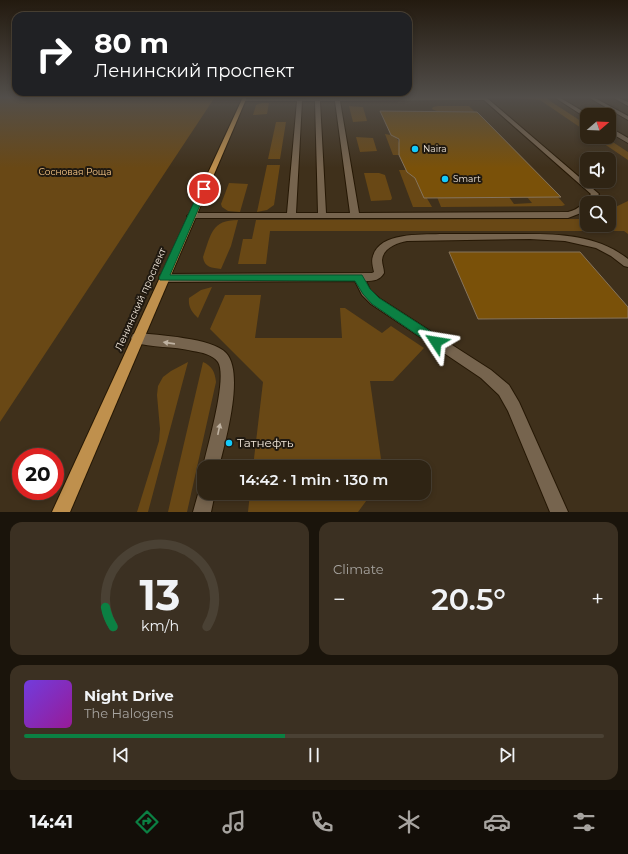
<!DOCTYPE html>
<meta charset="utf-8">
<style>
:root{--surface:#2f2414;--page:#3b3022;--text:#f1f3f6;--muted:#a7a4a0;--line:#4a4134;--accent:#0b8043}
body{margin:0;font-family:Montserrat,sans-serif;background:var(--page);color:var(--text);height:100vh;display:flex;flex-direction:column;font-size:15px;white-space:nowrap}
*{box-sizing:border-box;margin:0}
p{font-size:13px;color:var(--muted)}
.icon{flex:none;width:22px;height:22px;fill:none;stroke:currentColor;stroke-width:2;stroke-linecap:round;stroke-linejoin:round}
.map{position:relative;height:512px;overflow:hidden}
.details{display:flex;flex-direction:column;gap:10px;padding:10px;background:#1a140b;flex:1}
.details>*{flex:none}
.hud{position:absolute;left:12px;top:12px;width:400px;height:84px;border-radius:12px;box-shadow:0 2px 6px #0003,0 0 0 1px var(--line);background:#202124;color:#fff;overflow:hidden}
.needle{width:26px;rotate:71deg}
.controls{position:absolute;left:580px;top:108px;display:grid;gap:8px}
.controls a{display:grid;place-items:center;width:36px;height:36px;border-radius:8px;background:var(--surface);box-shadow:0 2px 6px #0003,0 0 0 1px var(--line);font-size:20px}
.speed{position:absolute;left:12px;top:448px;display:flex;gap:8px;font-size:20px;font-weight:700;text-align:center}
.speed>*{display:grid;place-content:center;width:52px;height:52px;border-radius:50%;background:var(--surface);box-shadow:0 2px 6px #0003,0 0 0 1px var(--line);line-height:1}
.speed .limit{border:6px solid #d22;background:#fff;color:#111}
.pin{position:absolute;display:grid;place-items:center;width:34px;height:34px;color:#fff;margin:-17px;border:2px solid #fff;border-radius:50%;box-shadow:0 1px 4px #0007}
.me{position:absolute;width:44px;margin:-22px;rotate:303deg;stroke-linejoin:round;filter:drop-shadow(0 0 3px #0008)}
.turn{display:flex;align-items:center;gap:14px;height:84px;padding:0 16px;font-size:18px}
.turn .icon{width:52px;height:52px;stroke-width:2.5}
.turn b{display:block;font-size:28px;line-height:34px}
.big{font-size:30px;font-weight:600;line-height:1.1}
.details .card{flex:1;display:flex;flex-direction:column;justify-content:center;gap:6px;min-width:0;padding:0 14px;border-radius:12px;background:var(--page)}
.details .dial{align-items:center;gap:0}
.dial svg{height:104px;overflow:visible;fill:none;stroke:var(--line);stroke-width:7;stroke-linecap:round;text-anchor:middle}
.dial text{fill:var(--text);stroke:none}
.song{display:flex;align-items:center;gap:12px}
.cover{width:48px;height:48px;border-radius:6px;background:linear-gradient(135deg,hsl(260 70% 55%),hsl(300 70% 35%))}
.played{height:4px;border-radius:2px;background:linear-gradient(90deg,var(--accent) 45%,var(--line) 45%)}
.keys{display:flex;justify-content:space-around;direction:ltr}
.heat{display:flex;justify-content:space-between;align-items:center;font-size:22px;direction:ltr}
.details .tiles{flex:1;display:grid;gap:10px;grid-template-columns:1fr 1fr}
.card:last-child{grid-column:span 2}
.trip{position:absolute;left:197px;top:460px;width:234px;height:40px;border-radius:12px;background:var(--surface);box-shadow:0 2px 6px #0003,0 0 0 1px var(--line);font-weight:600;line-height:40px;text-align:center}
.menu{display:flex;height:64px;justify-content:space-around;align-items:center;background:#130e08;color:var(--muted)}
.menu .icon{width:28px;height:28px}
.menu .on{color:var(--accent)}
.menu b{font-size:18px;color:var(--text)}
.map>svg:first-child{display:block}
</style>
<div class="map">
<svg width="628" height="512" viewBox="0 0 628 512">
<rect width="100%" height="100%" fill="#3f301b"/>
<path fill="#694815" d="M0 97H215L0 422Z
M348 97H546L550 101 587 125V132L540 100 513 98Z
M262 103H269L267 114 253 115 256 105Z
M349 106 363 107 367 121 353 122Z
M438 106H469L475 112 441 113 432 109 433 107Z
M276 122H286L280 159H268Z
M385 134 396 136 403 152 399 155H393Z
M356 137 373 138 377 151 360 152Z
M594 137H605L628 152V160Z
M267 165H280L274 205 267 210 257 212Z
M399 170H406L409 174H413L432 207H413Z
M364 173H379L385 175 392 198 391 200 371 201Z
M229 183 248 184 240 212 228 211 222 207 221 204Z
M437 197H509L514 204 532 203 527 197H558L565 205 562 206 441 207Z
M628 201V234L624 231H270L266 264H238L243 239H252L256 220 587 219V225H609V210Z
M238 220 231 246 221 269C212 268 204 267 203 257 211 235 211 220 238 220Z
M212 287 198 318C192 312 188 307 189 298L201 290Z
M225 295H261L255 338H342L340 308H345L382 333 391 326 424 348 393 381H370L381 459 380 467H253L263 382 210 329Z
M188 362 148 512H137L159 441 160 429 157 395 158 386 163 377 171 371Z
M203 362C212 366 215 372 216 382L187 512H168Z
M250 493H372L358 512H248Z"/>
<path fill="#7a5109" stroke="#86745d" d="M380 111 477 112 561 197 424 198 415 178 407 172 399 155V139L391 135Z
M449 252H580L628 307V318L478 319Z"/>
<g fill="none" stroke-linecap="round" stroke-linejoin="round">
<g stroke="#251704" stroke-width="2">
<path id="service" d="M335 97H339L340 98H487L599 194 592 203H587L586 211 568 218H188L187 216 191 213H287L297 101H243L241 100 243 99 335 98ZM484 100 591 194C584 203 580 209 568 212L359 213 340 101ZM302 101H315L318 213H296ZM320 101H335L350 213H326Z
M554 97H559L589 115H587V118L585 117Z
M588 97H593L628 116V120Z
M612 97H617L628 102V106Z
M609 127 628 138V143L609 132Z
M440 234C461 234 483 234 504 234 547 234 593 231 628 259V267L624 266 611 256 596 248 565 241 530 239 407 241C397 243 383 248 382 260 382 264 384 269 384 273 380 280 374 281 366 281L370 290 379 298 491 370 509 385 519 402 568 512H550L508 411 499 395 481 378 371 304 362 295 355 281 164 282 160 281 159 278 160 275 164 274 372 273 374 272C373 267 371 261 373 256 380 232 420 235 440 234Z
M137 333C157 335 213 338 226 353 245 373 225 442 219 467H204V470L203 467C207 447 228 378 218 362 213 355 201 352 193 351 173 346 152 348 133 342L131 338 133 334Z
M204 485V493H215L211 512H193L200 487Z"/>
</g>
<g stroke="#251704" stroke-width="2">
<path id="primary" d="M243 97H247L70 512H52Z"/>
</g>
<use href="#service" fill="#76644e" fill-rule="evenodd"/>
<use href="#primary" fill="#bf904d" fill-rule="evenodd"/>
</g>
<defs><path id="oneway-solid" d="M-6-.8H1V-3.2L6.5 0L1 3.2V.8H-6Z"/></defs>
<g fill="#bfb2a1">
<use href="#oneway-solid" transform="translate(169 343) rotate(-172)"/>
<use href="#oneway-solid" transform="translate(219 429) rotate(-78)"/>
</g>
<linearGradient id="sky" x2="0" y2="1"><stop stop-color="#231a0f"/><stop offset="0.58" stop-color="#524e4a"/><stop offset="1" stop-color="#524e4a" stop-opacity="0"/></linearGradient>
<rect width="628" height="168" fill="url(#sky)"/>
<path fill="#0b8043" stroke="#07532c" d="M204 186 207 189 170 275H362L370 289 379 298 441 338 442 342 441 345 436 346 432 345 372 304 363 294 355 281 160 280 159 278 200 189Z"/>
<g fill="#13cafb" stroke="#201910" stroke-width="1.5">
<circle cx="415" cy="149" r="4"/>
<circle cx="445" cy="179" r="4"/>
<circle cx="229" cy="443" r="4"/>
</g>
<g text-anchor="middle" stroke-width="4" stroke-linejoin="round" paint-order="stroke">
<g font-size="9" fill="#f0e6d9" stroke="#201910" text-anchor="start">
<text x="423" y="152">Naira</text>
<text x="453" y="182">Smart</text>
</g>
<g font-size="9" fill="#ffcd8b" stroke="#201910">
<text x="75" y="175">Сосновая Роща</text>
</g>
<g font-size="10" fill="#f0e6d9" stroke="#201910">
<text transform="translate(140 299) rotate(-66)" y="4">Ленинский проспект</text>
</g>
<g font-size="12" fill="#f0e6d9" stroke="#201910" text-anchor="start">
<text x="237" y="447">Татнефть</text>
</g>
</g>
</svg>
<div class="controls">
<a><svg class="needle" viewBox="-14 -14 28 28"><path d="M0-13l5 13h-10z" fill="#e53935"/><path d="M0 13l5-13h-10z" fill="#a7a4a0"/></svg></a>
<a><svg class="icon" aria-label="sound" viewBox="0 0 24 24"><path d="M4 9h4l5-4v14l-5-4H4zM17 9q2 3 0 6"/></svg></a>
<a><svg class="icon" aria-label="search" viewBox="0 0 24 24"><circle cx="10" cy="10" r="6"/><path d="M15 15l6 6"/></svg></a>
</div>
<div class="speed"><div class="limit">20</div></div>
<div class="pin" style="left:204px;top:189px;background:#d93025"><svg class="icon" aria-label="arrive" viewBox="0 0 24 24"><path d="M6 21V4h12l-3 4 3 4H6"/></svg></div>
<svg class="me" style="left:436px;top:342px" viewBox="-20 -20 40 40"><path d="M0-17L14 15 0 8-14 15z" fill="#0b8043" stroke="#fff" stroke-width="4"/></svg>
<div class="trip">14:42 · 1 min · 130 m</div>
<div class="hud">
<div class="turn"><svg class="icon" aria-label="right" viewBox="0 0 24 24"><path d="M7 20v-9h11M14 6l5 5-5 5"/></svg><div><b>80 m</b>Ленинский проспект</div></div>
</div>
</div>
<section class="details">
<div class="tiles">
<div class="card dial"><svg viewBox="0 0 100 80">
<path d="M14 69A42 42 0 1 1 86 69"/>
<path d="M14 69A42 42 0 0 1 8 54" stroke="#0b8043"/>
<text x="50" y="56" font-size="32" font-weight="700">13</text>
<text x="50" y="72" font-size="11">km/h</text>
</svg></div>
<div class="card"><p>Climate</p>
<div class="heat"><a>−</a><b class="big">20.5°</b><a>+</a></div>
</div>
<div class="card">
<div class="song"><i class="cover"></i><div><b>Night Drive</b><p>The Halogens</p></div></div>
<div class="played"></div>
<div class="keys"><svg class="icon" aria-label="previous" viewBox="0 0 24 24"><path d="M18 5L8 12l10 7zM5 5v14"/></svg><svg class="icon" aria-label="pause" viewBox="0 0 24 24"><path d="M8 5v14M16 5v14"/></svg><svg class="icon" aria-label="next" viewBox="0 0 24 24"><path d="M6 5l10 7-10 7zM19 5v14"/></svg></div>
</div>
</div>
</section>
<nav class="menu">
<b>14:41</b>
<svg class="icon on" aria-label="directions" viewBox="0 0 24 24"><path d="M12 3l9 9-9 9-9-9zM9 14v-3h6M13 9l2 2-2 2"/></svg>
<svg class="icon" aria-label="music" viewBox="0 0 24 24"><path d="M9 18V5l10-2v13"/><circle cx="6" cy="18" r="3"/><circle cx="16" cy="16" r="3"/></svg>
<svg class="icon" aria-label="phone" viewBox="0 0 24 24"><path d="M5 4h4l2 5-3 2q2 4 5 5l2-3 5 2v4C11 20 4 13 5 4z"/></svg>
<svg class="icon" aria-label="climate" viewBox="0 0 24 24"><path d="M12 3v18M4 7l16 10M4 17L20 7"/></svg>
<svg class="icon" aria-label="car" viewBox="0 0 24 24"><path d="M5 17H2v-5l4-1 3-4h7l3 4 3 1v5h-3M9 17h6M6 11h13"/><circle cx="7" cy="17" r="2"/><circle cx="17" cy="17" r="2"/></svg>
<svg class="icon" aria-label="filters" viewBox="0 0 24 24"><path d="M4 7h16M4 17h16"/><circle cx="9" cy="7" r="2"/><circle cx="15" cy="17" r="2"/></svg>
</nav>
